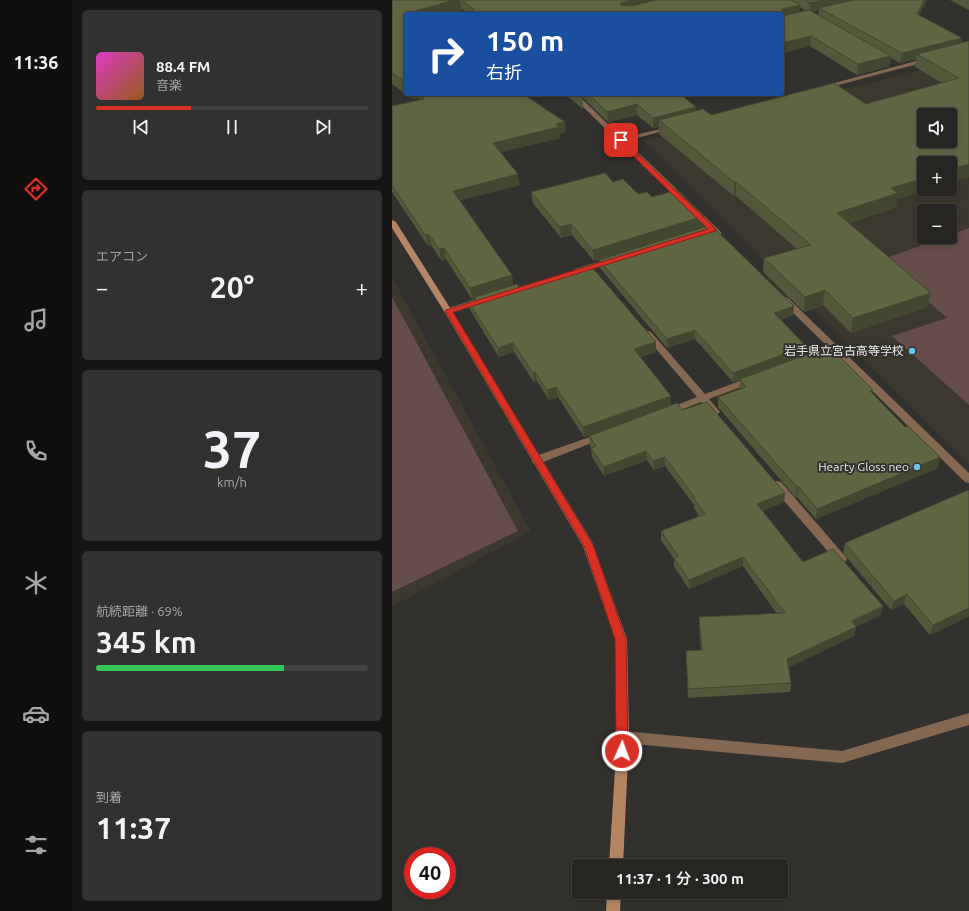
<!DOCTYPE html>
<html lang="ja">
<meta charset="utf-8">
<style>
:root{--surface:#262522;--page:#32312f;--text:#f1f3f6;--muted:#a4a5a5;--line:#424240;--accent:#d93025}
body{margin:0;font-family:Ubuntu,"Noto Sans JP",sans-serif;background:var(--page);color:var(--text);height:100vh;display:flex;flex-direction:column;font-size:15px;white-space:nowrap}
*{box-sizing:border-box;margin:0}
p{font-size:13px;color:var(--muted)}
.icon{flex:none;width:22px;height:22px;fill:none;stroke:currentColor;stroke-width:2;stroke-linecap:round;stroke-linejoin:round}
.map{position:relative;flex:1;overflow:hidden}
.panel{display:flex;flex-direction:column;gap:10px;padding:10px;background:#151413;width:320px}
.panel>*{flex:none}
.top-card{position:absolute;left:12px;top:12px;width:380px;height:84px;border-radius:4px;box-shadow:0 2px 6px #0003,0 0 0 1px var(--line);background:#1a4fa0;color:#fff;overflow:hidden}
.buttons{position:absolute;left:525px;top:108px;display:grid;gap:8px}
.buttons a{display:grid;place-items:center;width:40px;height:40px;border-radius:4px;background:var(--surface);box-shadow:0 2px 6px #0003,0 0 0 1px var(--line);font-size:20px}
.speed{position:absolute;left:12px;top:847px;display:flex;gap:8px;font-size:20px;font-weight:700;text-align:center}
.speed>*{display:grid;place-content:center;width:52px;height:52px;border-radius:50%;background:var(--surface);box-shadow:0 2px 6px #0003,0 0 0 1px var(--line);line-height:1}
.speed .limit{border:6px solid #d22;background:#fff;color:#111}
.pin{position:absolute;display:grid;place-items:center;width:34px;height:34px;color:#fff;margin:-17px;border-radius:8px;box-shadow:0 2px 6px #0006}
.me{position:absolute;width:44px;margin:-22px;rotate:2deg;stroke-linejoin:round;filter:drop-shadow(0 0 3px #0008)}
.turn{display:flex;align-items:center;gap:14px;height:84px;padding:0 16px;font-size:18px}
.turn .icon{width:52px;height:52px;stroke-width:2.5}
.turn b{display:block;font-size:28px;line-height:34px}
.big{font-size:30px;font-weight:600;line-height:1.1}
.panel .card{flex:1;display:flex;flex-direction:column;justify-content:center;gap:6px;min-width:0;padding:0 14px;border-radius:6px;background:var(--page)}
.panel .dial{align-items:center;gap:0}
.dial b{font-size:52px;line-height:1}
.song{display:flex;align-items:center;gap:12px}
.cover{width:48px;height:48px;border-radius:6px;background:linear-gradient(135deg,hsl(310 70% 55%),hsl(30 70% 35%))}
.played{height:4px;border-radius:2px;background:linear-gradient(90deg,var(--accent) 35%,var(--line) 35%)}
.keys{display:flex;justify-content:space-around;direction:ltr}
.heat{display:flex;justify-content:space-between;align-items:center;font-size:22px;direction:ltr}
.charge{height:6px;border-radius:3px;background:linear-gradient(90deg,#34c759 69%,var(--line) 0)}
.trip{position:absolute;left:180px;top:859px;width:216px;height:40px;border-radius:4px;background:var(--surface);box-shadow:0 2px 6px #0003,0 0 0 1px var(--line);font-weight:600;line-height:40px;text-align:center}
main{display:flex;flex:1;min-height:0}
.dock{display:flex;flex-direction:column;width:72px;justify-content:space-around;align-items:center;background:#0f0f0e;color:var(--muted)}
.dock .icon{width:28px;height:28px}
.dock .current{color:var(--accent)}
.dock b{font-size:18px;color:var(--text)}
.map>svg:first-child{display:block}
</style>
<main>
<nav class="dock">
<b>11:36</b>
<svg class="icon current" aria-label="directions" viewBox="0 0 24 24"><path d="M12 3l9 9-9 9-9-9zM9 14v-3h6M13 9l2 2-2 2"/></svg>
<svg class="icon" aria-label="music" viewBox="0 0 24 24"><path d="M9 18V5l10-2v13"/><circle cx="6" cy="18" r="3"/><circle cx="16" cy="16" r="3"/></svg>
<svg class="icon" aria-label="phone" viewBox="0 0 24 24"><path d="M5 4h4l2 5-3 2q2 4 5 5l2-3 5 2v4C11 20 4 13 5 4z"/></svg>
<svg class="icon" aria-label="climate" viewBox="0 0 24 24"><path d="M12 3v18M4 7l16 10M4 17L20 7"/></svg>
<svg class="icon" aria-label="car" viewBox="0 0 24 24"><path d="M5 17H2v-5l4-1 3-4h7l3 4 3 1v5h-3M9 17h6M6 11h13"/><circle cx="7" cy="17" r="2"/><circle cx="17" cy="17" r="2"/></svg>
<svg class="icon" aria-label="filters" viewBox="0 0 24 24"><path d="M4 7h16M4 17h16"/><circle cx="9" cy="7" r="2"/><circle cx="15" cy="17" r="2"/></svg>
</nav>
<section class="panel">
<div class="card">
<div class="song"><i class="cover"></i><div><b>88.4 FM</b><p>音楽</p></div></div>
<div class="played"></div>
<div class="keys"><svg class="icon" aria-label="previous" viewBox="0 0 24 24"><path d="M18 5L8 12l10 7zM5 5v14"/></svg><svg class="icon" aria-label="pause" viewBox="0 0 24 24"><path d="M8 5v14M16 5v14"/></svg><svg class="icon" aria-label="next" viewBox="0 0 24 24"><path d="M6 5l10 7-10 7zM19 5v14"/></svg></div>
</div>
<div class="card"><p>エアコン</p>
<div class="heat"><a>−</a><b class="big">20°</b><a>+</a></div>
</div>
<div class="card dial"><b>37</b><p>km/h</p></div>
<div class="card"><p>航続距離 · 69%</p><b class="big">345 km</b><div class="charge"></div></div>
<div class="card"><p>到着</p><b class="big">11:37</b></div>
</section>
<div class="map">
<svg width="577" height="911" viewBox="0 0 577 911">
<rect width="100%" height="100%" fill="#33312d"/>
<path fill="#3c382e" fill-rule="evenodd" d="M577 57V465L252 141ZM532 115H558V141H532ZM532 163H558V189H532ZM532 211H558V237H532Z
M0 277 139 531 0 607Z"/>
<path fill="#654d49" d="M577 228V405L500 336 555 318 489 260 553 237H558V235Z
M0 297 126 531 0 592Z"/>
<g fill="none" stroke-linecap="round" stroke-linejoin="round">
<path fill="#856852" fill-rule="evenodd" d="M535 58 537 59V61L431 89 428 87Z
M178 94H185L230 138 282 126V128L234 141 293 197V201H287Z
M300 210H306L329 232V236H323L300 214Z
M216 259H222L223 261 222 263 186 273 182 271 183 269Z
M393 297 396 298 577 473V483L573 482 442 353 416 362H410L408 360 410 358 437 348 390 302 389 300Z
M89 298 93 301 92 303 56 314 52 311 53 309Z
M256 331 259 332 313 394 356 378H362L364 380 362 382 317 399 328 412 326 414H320L309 402 278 414H272L270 412 272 410 305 397 253 336 252 334Z
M209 433 214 436 212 438 149 463H141L140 460 141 457Z
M385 481 389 482 453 556 455 559 453 562 449 563 445 562 381 488 380 485 381 482Z
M577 713V725L450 763 231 743 226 741 225 737 226 733 231 731 450 751Z"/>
<path fill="#b48562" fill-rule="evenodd" d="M0 220 4 222 60 311 200 542 235 639 237 737 231 866H217L225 737 223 639 191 546 52 311 0 228Z
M215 892H229L228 911H214Z"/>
</g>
<path fill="#53583a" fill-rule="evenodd" d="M0 0H535L527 15 570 38 569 43 577 41V177L558 183 532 189H538L505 199 504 207 457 223 536 307 459 333 431 305 412 312 371 272 372 258 405 249 344 196H342L267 134V127L261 128 245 115 216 122 187 94H288L304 107V111L319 115 474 104 550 83 523 67 524 59 508 63 499 58 498 66 465 75 418 46 390 53V14H77L69 8 70 10 57 14H14V94H131L174 132 168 134V138L108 152 128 185 68 200 120 275 121 286 127 287 264 352 248 357 279 405 192 437 166 397 157 400 145 381 142 382 122 352 107 357 78 310 76 301 83 299V298L80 299 54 259 49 260 39 245 36 246 0 192V106L27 100V98L21 99 0 84ZM408 7 414 11 408 12ZM427 10 426 15 420 12Z
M558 0H577V10Z
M173 94H186L191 99V109Z
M221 182 246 194 260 197 312 227 402 306 401 315 388 320 414 346 413 355 366 373 427 358 481 390V394L546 468 424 519 405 497 404 498 326 407V397L347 389 348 380 341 382 303 339 275 348 208 268 207 260 311 228 202 261 180 235 169 238 141 203 139 192Z
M290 410 393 493 392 502 371 511 411 562 489 615 464 627 462 636 397 667 399 683 398 692 296 698 294 660V651L309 650 307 626V617L385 614 351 566 297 589 282 567V559L269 540V531L307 516 302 508V505L273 466 262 470 255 460 212 476 200 457 199 448V447L198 446 197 436Z
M577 491V616L538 635 512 604 499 610 451 553 453 543Z"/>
<path fill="#434730" d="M62 0H68L70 10 57 14H13Z
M241 0H278L228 14V5L229 3Z
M433 0H475L427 8V10L418 12V3Z
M532 0H535L523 23 525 14Z
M408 5V15L390 18V9Z
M419 36 418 46 390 53V43Z
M570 38 568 48 525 54 524 59 508 63 510 53Z
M499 56 498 66 465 75 466 64Z
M19 94H45L26 95 27 98 21 99Z
M245 104V115L216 122 215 112Z
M304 107V117L267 120V127L261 128V118Z
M173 122 174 132 168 134V138L102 154 101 143 164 124Z
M577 164V177L558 183V170Z
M126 174 128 185 63 201 61 191Z
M532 178V189H538L505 199 504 207 443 227 445 213 499 188Z
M342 182H344V196H342Z
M312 216V227L202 261 201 250Z
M179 224 180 235 169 238 168 227Z
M37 234 39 245 36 246 33 235Z
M52 248 54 259 49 260 47 249Z
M120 275 121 286 80 299 78 288Z
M433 290 431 305 412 312 413 297Z
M539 293 536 307 459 333 461 318Z
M402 306 401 315 381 322 382 313Z
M303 330V339L275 348V339Z
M264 342V352L243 359 242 349Z
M121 343 122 352 107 357 106 348Z
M414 346 413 355 341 382V373Z
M143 372 145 381 142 382 141 373Z
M164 387 166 397 157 400 155 390Z
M481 390 480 400 478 391Z
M279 396V405L192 437 191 427Z
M254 451 255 460 212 476V467Z
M273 457V466L262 470 261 461Z
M548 457 546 468 424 519 425 509Z
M405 487H407L405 497 404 498Z
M393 493 392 502 364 514 365 504Z
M351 557V566L297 589V580Z
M515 594 512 604 499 610 502 601Z
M491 606 489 615 464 627 462 636 394 668 395 659 460 621Z
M577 608V616L538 635 541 625Z"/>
<path fill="#606644" stroke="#434730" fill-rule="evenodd" d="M0 0H62L13 14H14V53H12L14 54V83L0 73Z
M70 0H241L229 3 228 5 240 6 264 0H399L408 5 390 9V14H87Z
M413 0H433L418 3Z
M461 0H532L525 14 570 38 510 53 427 8Z
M417 10 499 56 466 64 419 36 390 43V16Z
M577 41V164L558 170V163H532V178L499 188 506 193 445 213 539 293 461 318 433 290 413 297 372 258 419 245 344 182H342L267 120 311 109 319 115 442 83 474 104 567 78 525 54ZM532 115H558V141H532Z
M29 94H131L173 122 164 124 167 127 101 143 126 174 61 191 120 275 78 288 52 248 47 249 37 234 33 235 0 185V106L32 99 26 95Z
M197 94H288L304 107 261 118 245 104 215 112Z
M213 173 221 182 231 179 246 194 255 192 260 197 285 190 312 216 201 250 179 224 168 227 139 192Z
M319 225 402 306 382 313 414 346 341 373 303 330 275 339 207 260Z
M199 266 264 342 242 349 279 396 191 427 164 387 155 390 143 372 141 373 121 343 106 348 76 301 84 299 83 297 125 284 127 287Z
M422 352 427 358 443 352 481 390 478 391 513 427 516 426 548 457 425 509 407 487H405L326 397 354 387 348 379Z
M315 402 393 493 365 504 411 562 441 549 491 606 460 621 464 627 395 659 399 683 296 689 294 651 310 650 307 617 393 613 351 557 297 580 282 558 286 556 269 531 313 514 302 499 303 498 273 457 261 461 254 451 212 467 199 448 204 446 197 436 285 403 290 410Z
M576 490 577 491V608L541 625 515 594 502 601 453 543Z"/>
<path fill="#d93025" stroke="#8d1f18" d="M229 138 323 228V231L61 312 201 545 234 639 236 751 235 755 230 757 226 755 224 751 223 639 192 546 53 311 54 310 316 229 227 142 226 140Z"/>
<g fill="#66c4ef" stroke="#33312d" stroke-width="1.5">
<circle cx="520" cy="351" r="4"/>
<circle cx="525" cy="467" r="4"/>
</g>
<g text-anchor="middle" stroke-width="4" stroke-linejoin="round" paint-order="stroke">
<g font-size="12" fill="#ebeae8" stroke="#33312d" text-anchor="end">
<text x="512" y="355">岩手県立宮古高等学校</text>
<text x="517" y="471">Hearty Gloss neo</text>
</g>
</g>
</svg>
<div class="buttons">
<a><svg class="icon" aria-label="sound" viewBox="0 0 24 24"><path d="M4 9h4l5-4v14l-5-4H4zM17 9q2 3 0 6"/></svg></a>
<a>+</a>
<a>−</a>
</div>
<div class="speed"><div class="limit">40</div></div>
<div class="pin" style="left:229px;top:140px;background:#d93025"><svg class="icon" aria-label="arrive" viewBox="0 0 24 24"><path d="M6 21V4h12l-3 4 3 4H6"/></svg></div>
<svg class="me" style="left:230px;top:751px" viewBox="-20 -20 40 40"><circle r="17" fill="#d93025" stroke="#fff" stroke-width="3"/><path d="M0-11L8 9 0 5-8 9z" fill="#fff"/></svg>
<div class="trip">11:37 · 1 分 · 300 m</div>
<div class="top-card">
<div class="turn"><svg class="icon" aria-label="right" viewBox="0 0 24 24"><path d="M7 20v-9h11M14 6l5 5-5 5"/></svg><div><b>150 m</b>右折</div></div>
</div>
</div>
</main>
